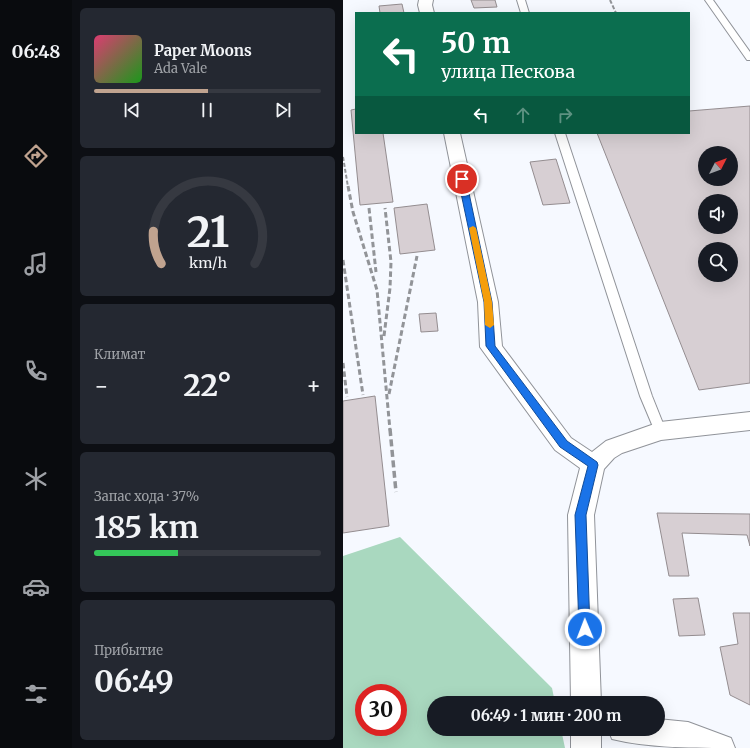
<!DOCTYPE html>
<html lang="ru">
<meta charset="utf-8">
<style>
:root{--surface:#171b24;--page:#242831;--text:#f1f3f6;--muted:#9ea1a6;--line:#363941;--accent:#c0a38f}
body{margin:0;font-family:Merriweather,serif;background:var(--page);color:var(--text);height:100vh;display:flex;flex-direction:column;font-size:15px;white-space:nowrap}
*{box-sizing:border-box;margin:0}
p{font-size:13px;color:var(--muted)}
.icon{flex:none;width:22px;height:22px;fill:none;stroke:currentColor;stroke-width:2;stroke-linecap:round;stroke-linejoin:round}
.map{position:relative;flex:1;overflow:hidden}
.drawer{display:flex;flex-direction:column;gap:8px;padding:8px;background:#0d0f14;width:271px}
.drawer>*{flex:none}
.hud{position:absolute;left:12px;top:12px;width:335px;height:122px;border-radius:0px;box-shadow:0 4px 16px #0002;background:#0b6e4f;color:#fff;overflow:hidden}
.needle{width:26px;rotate:48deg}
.buttons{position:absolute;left:355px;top:146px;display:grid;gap:8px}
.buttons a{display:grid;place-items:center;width:40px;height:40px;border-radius:50%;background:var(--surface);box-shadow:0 4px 16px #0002;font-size:20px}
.speed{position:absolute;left:12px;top:684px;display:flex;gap:8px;font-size:20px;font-weight:700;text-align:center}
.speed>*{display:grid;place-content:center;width:52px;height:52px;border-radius:50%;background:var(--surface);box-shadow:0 4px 16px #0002;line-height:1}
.speed .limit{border:6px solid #d22;background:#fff;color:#111}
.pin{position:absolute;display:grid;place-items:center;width:34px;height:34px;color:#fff;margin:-17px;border:2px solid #fff;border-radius:50%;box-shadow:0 1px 4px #0007}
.me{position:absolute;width:44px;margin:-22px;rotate:359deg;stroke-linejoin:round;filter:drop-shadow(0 0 3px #0008)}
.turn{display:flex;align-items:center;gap:14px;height:84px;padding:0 20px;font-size:18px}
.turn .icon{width:52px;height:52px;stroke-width:2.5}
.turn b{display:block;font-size:28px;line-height:34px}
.lanes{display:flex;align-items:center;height:38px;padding:0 20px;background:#0003;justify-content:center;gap:20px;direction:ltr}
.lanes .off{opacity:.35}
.big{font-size:30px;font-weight:700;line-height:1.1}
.drawer .card{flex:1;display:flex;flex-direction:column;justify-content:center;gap:6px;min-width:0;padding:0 14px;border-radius:6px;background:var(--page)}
.drawer .dial{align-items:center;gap:0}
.dial svg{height:104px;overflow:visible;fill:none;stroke:var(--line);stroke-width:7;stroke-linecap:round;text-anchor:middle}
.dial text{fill:var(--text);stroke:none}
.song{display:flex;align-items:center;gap:12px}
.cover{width:48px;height:48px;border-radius:6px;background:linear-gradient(135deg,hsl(340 70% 55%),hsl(120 70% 35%))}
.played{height:4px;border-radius:2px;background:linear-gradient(90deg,var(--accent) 50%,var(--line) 50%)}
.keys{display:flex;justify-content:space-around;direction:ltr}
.heat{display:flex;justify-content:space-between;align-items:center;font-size:22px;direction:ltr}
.charge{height:6px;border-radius:3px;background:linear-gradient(90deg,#34c759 37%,var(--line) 0)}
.trip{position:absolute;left:84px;top:696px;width:238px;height:40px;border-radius:20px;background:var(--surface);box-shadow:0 4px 16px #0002;font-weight:700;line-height:40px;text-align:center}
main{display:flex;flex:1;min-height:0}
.tabs{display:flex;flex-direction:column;width:72px;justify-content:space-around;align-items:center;background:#090b0e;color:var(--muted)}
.tabs .icon{width:28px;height:28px}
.tabs .current{color:var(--accent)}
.tabs b{font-size:18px;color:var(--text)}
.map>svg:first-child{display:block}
</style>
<main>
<nav class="tabs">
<b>06:48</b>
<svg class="icon current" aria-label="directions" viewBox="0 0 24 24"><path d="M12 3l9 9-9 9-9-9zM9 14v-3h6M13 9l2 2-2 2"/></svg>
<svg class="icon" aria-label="music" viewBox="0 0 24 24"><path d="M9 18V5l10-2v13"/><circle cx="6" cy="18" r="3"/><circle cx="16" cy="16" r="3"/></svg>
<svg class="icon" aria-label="phone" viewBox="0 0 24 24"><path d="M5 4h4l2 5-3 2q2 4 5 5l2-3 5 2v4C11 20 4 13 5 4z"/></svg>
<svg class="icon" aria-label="climate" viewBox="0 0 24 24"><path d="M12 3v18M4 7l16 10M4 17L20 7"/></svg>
<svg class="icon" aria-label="car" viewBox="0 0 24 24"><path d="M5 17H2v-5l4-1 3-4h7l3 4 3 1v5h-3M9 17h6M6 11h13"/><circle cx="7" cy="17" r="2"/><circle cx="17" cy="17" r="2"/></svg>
<svg class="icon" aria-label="filters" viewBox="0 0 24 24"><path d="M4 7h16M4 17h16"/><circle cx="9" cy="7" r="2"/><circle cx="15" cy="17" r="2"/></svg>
</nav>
<section class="drawer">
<div class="card">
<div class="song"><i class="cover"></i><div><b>Paper Moons</b><p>Ada Vale</p></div></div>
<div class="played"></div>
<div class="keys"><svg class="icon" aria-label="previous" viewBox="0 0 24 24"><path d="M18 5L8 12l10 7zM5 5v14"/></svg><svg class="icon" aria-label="pause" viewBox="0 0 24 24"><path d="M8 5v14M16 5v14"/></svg><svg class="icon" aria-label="next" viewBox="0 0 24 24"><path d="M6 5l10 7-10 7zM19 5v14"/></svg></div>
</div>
<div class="card dial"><svg viewBox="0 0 100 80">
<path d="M14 69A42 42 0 1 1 86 69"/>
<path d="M14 69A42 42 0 0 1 8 44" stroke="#c0a38f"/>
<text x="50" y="56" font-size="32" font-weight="700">21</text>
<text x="50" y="72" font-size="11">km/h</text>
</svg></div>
<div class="card"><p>Климат</p>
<div class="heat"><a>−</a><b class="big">22°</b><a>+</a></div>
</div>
<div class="card"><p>Запас хода · 37%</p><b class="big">185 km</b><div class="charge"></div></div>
<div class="card"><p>Прибытие</p><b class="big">06:49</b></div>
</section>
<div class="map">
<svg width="407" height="748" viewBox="0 0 407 748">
<rect width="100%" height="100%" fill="#f6f9ff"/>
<path fill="#a9d8bf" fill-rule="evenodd" d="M57 537 209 688 212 703H91V729H218L222 748H0V556ZM21 693H55V727H21Z"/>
<path fill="#d7cfd3" stroke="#948d90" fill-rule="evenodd" d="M128 0H152L154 7 131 8Z
M59 4 61 13H37L36 6Z
M407 106V383L356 390 254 133H346V111ZM362 153H388V179H362ZM362 201H388V227H362ZM362 249H388V275H362Z
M13 109V133H40L50 202 17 205 8 110Z
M213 159 227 203 200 205 187 162Z
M84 204 92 250 57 254 51 208Z
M93 313 95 331 78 332 76 314Z
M32 396 46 526 0 533V401Z
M314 513 407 514V546L404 535 339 533 346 576H326Z
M355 598 362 635 336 636 330 599Z
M390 613H407V705L387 695 377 647 395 644Z"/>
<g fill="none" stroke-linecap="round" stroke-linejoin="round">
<g stroke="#909399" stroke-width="2">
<path id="lane" d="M174 0H182L186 13H178Z
M362 0H370L407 52V60H404Z
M212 133H222L309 396 323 431 321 434 317 436 313 434 297 396Z"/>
</g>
<g stroke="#909399" stroke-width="2">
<path id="street" d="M76 0H90L89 5 91 13H77L75 5Z
M101 133H117L155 302 159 346 228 438 249 452 263 441 317 422 407 412V430L318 440 279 453 271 458 261 469 251 515 258 703H228L225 515 237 468 212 450 137 347 135 302Z
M315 719 345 722 388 738 392 748C354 748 305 748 269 739L265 729H315Z
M228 729H258V748H228Z"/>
</g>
<use href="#lane" fill="#fff" fill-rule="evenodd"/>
<use href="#street" fill="#fff" fill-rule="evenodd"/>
<path stroke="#929498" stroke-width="2" stroke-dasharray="4 2" stroke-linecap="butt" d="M267 0 273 13
M0 157 5 187"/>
<path stroke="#929498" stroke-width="3" stroke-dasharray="5.5 3" stroke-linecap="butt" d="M5 186 10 212 34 290 47 430
M26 208 33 272
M0 260 20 395
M41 336 47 288 48 262 42 208
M0 363 4 397
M46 394 74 256"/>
<path stroke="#929498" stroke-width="3.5" stroke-dasharray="7 3.5" stroke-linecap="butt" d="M47 429 53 492"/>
</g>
<path fill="#1a73e8" stroke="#114b97" d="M119 177 123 179 149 302 152 346 224 441 254 462 255 465 243 515 247 629 246 633 242 634 238 633 236 629 232 515 245 466 217 447 143 346 141 302 115 179Z"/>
<path fill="#f59e0b" d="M130 226 133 228 149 302 151 325 147 328 142 325 141 302 126 228Z"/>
</svg>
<div class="buttons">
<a><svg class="needle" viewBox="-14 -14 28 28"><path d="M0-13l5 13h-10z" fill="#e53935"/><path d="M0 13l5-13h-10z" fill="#9ea1a6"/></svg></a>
<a><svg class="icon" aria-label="sound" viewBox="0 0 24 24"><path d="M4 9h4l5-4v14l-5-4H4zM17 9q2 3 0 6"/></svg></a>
<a><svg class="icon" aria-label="search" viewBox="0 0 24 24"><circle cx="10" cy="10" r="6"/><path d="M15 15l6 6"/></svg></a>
</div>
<div class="speed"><div class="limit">30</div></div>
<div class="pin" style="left:119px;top:179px;background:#d93025"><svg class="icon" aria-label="arrive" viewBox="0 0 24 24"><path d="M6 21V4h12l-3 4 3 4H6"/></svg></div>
<svg class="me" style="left:242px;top:629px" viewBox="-20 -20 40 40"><circle r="17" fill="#1a73e8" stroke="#fff" stroke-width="3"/><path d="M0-11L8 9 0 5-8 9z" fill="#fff"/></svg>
<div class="trip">06:49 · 1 мин · 200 m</div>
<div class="hud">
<div class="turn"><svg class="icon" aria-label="left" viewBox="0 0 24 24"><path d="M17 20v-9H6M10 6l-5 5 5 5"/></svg><div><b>50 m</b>улица Пескова</div></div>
<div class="lanes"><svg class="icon" aria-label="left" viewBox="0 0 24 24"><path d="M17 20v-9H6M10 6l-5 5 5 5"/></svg><svg class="icon off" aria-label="ahead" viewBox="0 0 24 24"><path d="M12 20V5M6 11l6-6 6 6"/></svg><svg class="icon off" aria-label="right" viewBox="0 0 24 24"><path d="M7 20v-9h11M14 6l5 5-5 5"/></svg></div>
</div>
</div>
</main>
